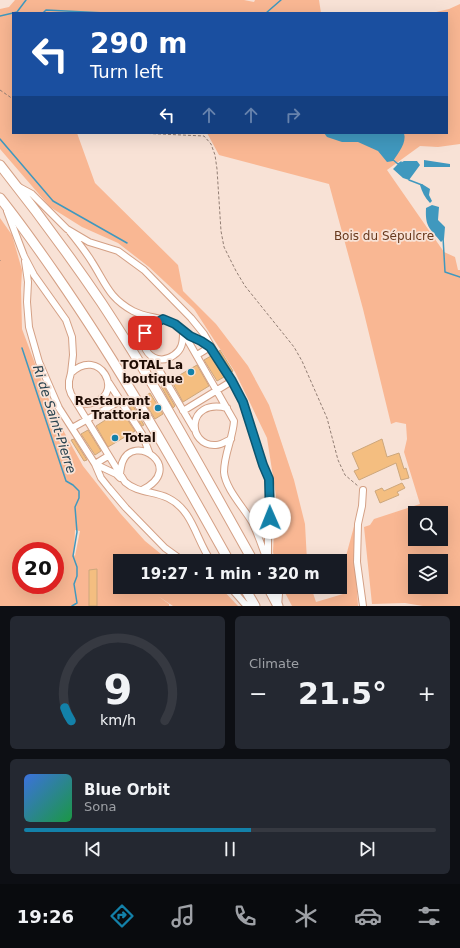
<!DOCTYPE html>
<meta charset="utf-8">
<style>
:root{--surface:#171b24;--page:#242831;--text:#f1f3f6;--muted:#9ea1a6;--line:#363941;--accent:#1381a9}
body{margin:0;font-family:"DejaVu Sans",sans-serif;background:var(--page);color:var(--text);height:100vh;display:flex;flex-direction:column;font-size:15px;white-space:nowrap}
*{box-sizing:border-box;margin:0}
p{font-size:13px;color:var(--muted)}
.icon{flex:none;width:22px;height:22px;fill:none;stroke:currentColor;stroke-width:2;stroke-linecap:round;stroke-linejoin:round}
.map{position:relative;height:606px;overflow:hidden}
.details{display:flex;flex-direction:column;gap:10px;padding:10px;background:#0d0f14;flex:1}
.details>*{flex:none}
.hud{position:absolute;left:12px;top:12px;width:436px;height:122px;border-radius:0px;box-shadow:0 4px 16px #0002;background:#1a4fa0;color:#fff;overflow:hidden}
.fabs{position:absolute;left:408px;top:506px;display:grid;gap:8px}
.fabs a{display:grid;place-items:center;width:40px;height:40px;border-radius:0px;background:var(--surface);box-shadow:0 4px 16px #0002;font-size:20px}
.speed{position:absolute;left:12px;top:542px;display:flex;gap:8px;font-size:20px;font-weight:700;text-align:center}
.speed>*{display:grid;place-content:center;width:52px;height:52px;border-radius:50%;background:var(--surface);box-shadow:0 4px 16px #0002;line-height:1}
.speed .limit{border:6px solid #d22;background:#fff;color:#111}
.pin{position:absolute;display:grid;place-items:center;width:34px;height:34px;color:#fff;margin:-17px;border-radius:8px;box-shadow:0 2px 6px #0006}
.me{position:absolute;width:44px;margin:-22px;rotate:359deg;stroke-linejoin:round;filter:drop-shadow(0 0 3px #0008)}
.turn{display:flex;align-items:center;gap:14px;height:84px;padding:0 12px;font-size:18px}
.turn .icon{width:52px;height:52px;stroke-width:2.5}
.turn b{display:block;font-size:28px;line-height:34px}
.lanes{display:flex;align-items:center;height:38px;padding:0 12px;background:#0003;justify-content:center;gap:20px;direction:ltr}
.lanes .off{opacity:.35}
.big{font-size:30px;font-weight:800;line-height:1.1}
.details .tile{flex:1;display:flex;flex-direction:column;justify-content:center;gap:6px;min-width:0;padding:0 14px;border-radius:6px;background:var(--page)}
.details .dial{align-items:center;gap:0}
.dial svg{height:104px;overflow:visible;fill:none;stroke:var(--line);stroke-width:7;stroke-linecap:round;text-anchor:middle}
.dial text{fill:var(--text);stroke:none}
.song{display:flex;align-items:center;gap:12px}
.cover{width:48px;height:48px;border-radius:6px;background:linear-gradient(135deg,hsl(220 70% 55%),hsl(140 70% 35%))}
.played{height:4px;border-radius:2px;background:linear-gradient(90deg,var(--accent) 55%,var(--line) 55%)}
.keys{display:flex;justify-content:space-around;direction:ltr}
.heat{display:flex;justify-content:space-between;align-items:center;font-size:22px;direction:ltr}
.details .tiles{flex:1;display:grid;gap:10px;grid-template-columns:1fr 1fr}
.tile:last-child{grid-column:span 2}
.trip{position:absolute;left:113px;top:554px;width:234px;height:40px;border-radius:0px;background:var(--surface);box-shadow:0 4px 16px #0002;font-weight:800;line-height:40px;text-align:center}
.menu{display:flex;height:64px;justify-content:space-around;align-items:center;background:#090b0e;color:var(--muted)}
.menu .icon{width:28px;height:28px}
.menu .on{color:var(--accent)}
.menu b{font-size:18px;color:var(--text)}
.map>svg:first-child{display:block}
</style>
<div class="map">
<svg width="460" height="606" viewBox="0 0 460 606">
<rect width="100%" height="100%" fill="#f8e2d6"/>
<path fill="#f9b793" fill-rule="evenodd" d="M15 0H244L254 2 255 0H319L321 13H13V133H77L95 183 178 265 183 291 216 324 248 366 269 405 294 480 305 524 307 561H275L273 552 276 496 267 438 235 372 194 309 149 267 118 243 82 227 50 207 0 149V9L9 7Z
M460 4V144L438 147 420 146 387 170 444 252 455 257 458 270H460V606H423L405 603 372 604 364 527 370 525 374 519 420 504 404 452 407 439 406 424 396 422 391 424 363 309 329 184 219 155 207 133H447V13H432L449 9ZM415 513H441V539H415ZM415 561H441V587H415Z
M0 218 12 235 22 270 21 289 22 329 46 393 63 430 83 466 120 513 145 541 166 558 172 561H120V587H220L238 606H173L158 596 169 604V606H0ZM75 530 80 531 75 556 74 555ZM21 551H55V585H21Z
M356 519 355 561 358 606H292L282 587H311L316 602 343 594 346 556Z"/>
<path fill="#4098be" d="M324 133H404C407 143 398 153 393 161L387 162 378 151 358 142H342L327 137Z
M424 160 450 164V167H424Z
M404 161H417L420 165 409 180 403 178 393 169 398 164Z
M422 184 430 189 429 195 432 201 430 203C425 198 422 192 420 185Z
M432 205 439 207 438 220 445 227 444 239 441 242C430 228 425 228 426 208Z"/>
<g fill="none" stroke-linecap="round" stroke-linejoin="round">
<path stroke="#4098be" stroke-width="1.5" d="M13 13 17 12 26 0
M43 13 46 10 105 13
M266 13 281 0
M0 16 13 13
M0 139 53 201 127 243
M392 159 398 164 401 162V164
M409 180 422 185
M443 237 445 272 460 277
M22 348 66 481 73 485 79 491V498L75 507 77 532 73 556 77 567V576L74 584 77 603 72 606"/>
</g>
<path fill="#f4be80" stroke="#cda77c" d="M220 350 233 371 232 372 219 351Z
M211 356 224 377 217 381 204 360Z
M197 365 209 386 183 402 171 380Z
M163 385 175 406 173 408 161 386Z
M150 393 163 414 155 419 142 398Z
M132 404 144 425 142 426 129 406Z
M121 410 135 431 108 447 96 426Z
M88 430 101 451 95 455 81 434Z
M74 439 87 460 84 461 71 440Z
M382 439 387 457 399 453 404 469 406 468 409 478 401 480 396 463 359 480 354 471 359 469 352 453Z
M402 483 405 488 397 492 399 495 380 503 375 491 382 488 384 491Z
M97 569V606H89V570Z"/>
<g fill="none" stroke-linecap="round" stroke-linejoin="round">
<g stroke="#d4a085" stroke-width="8">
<path id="minor" d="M19 187 32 194 67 229 89 242 118 251 144 270 191 318 204 334 243 401 263 465 269 479 271 518 268 536V561
M7 211 24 256 34 275 66 320 72 337 73 355 71 373 69 381V388L71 394 125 482C137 493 154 491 168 498 193 510 196 540 211 561
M70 232C78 242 86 252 92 262 106 284 109 298 133 311 150 320 172 316 183 332L234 421C233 438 224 454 224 472 225 488 244 508 252 522 258 534 262 547 267 560
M25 261 28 282 27 302 29 327 39 362 59 408 95 464 101 478 109 488 126 508 165 548 183 561
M161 320C126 335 151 372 174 355 182 350 183 342 183 333
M185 332C193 338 202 342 210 347L197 355
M151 356 194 429
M71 373C100 346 124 393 95 402 88 405 81 404 75 400
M109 383 142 434 149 452
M227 408C185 398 187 447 216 445 221 445 227 441 231 439
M183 411 232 381
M72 428 120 401
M108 456 95 464 116 474 120 478
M120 476C120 472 121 467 122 463 133 431 187 468 142 490
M363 490 362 506 358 524 357 562 363 606
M230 587 244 603 248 606
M277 587 279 594 278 606"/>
</g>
<g stroke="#d4a085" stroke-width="11">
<path id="highway" d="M0 165C35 209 69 255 101 302 156 385 204 474 253 561
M0 198C20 223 39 250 57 276 120 367 175 464 229 561
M244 587 255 606
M268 587 278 606"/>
</g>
<path stroke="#927e74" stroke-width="1" stroke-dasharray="3 2" stroke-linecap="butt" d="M0 90 13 99
M138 133 204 136 211 144 215 155 217 169 221 231 224 247 236 271 245 286 294 347 302 361 327 418 338 460 345 475 358 486
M0 260V261"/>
<use href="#minor" stroke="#fff" stroke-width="6"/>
<use href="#highway" stroke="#fff" stroke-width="9"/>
</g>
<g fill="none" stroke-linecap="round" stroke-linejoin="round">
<g stroke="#0c546e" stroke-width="10">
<path id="route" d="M145 333 149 327 163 319 175 324 190 336 201 341 210 347 232 381 243 402 263 465 269 479 270 518"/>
</g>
<use href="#route" stroke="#1381a9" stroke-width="7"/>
</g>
<g fill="#1381a9" stroke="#f8e2d6" stroke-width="1.5">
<circle cx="191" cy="372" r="4"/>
<circle cx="158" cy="408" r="4"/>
<circle cx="115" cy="438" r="4"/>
</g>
<g text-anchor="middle" stroke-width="3.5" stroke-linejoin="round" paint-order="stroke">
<g font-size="12" fill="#68391d" stroke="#f8e2d6">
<text x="384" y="240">Bois du Sépulcre</text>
</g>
<g font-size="12" font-weight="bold" fill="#1d0b03" stroke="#f8e2d6" text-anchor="end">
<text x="183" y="369">TOTAL La<tspan x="183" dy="14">boutique</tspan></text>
<text x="150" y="405">Restaurant<tspan x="150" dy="14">Trattoria</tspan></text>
<text x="123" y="442" text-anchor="start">Total</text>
</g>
<g font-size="13" font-style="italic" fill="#27424f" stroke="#f8e2d6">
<text transform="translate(55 419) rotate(72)" y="5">Ri de Saint-Pierre</text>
</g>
</g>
</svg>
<div class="fabs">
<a><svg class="icon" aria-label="search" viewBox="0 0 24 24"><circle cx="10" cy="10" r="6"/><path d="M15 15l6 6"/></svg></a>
<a><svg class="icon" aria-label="layers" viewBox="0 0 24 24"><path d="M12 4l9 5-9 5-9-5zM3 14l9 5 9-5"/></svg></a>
</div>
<div class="speed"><div class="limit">20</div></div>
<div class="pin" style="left:145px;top:333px;background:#d93025"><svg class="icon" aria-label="arrive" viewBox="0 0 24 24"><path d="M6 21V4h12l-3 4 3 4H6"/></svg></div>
<svg class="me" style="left:270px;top:518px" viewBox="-20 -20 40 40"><circle r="19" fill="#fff"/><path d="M0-13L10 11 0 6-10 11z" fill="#1381a9"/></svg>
<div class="trip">19:27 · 1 min · 320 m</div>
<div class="hud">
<div class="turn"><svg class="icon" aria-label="left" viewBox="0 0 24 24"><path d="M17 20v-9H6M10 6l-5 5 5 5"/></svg><div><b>290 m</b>Turn left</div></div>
<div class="lanes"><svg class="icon" aria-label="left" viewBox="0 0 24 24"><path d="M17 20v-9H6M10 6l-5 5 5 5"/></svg><svg class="icon off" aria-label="ahead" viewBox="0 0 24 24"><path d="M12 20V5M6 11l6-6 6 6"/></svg><svg class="icon off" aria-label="ahead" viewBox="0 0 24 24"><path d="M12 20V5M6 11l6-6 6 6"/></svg><svg class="icon off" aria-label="right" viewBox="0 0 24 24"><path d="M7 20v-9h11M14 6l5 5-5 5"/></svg></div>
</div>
</div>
<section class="details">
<div class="tiles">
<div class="tile dial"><svg viewBox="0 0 100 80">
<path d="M14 69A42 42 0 1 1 86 69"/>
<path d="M14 69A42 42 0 0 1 9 59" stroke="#1381a9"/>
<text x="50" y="56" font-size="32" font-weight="700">9</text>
<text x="50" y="72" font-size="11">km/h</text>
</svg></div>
<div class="tile"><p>Climate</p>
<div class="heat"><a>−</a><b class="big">21.5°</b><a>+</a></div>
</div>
<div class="tile">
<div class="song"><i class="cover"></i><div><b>Blue Orbit</b><p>Sona</p></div></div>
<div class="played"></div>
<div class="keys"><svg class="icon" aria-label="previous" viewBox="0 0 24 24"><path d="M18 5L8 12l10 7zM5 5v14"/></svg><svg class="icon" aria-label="pause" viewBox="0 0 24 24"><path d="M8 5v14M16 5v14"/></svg><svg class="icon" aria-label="next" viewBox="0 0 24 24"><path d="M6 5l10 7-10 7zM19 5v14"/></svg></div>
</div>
</div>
</section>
<nav class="menu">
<b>19:26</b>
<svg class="icon on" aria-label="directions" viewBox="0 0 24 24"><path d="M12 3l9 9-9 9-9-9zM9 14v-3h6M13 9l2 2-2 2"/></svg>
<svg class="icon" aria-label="music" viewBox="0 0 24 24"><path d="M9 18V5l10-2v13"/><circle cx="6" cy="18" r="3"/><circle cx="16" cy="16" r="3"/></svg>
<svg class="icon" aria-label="phone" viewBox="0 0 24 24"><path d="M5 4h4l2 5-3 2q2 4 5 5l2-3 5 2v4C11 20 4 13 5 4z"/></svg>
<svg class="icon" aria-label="climate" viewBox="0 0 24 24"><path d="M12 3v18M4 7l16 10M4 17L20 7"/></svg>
<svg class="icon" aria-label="car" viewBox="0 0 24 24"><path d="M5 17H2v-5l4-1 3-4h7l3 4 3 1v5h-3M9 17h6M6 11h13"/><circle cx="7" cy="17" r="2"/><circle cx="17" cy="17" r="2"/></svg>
<svg class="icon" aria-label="filters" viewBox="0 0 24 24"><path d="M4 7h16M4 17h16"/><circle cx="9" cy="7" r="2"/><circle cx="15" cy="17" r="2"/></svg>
</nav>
